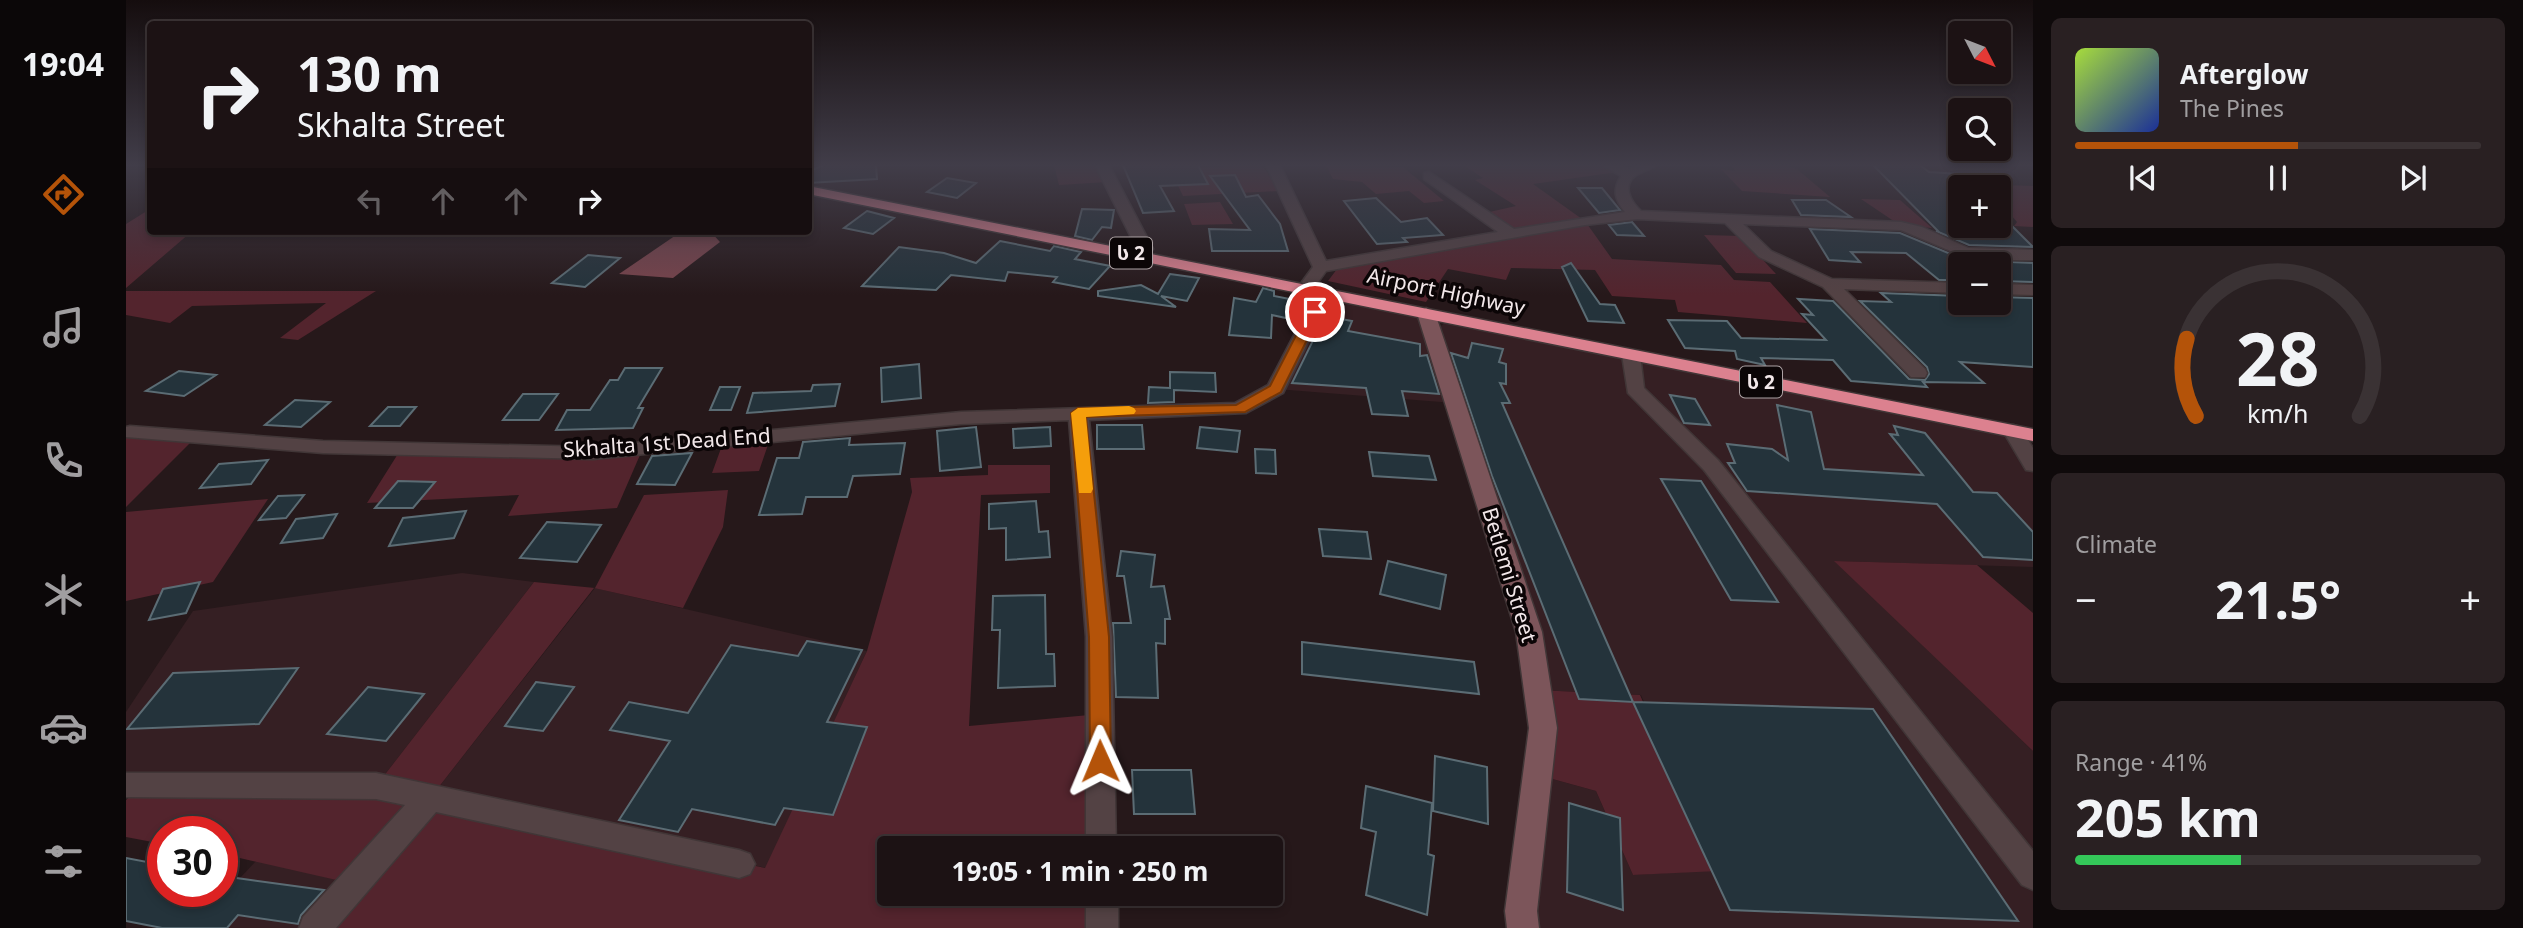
<!DOCTYPE html>
<meta charset="utf-8">
<style>
:root{--surface:#1c1214;--page:#292022;--text:#f1f3f6;--muted:#a09ea0;--line:#3a3234;--accent:#b45309}
body{margin:0;font-family:"Noto Sans","Noto Sans Georgian",sans-serif;background:var(--page);color:var(--text);height:100vh;display:flex;flex-direction:column;font-size:26px;white-space:nowrap}
*{box-sizing:border-box;margin:0}
p{font-size:23px;color:var(--muted)}
.icon{flex:none;width:38px;height:38px;fill:none;stroke:currentColor;stroke-width:2;stroke-linecap:round;stroke-linejoin:round}
.map{position:relative;flex:1;overflow:hidden}
.panel{display:flex;flex-direction:column;gap:18px;padding:18px;background:#0f0a0b;width:490px}
.panel>*{flex:none}
.banner{position:absolute;left:21px;top:21px;width:665px;height:214px;border-radius:7px;box-shadow:0 4px 10px #0003,0 0 0 2px var(--line);background:#1c1214;color:var(--text);overflow:hidden}
.needle{width:46px;rotate:132deg}
.fabs{position:absolute;left:1822px;top:21px;display:grid;gap:14px}
.fabs a{display:grid;place-items:center;width:63px;height:63px;border-radius:7px;background:var(--surface);box-shadow:0 4px 10px #0003,0 0 0 2px var(--line);font-size:35px}
.speed{position:absolute;left:21px;top:816px;display:flex;gap:14px;font-size:35px;font-weight:700;text-align:center}
.speed>*{display:grid;place-content:center;width:91px;height:91px;border-radius:50%;background:var(--surface);box-shadow:0 4px 10px #0003,0 0 0 2px var(--line);line-height:1}
.speed .limit{border:10px solid #d22;background:#fff;color:#111}
.pin{position:absolute;display:grid;place-items:center;width:60px;height:60px;color:#fff;margin:-30px;border:4px solid #fff;border-radius:50%;box-shadow:0 2px 7px #0007}
.me{position:absolute;width:77px;margin:-38px;rotate:359deg;stroke-linejoin:round;filter:drop-shadow(0 0 5px #0008)}
.turn{display:flex;align-items:center;gap:24px;height:147px;padding:0 35px;font-size:32px}
.turn .icon{width:91px;height:91px;stroke-width:2.5}
.turn b{display:block;font-size:49px;line-height:60px}
.lanes{display:flex;align-items:center;height:66px;padding:0 35px;background:#0003;justify-content:center;gap:35px;direction:ltr}
.lanes .off{opacity:.35}
.big{font-size:52px;font-weight:700;line-height:1.1}
.panel .tile{flex:1;display:flex;flex-direction:column;justify-content:center;gap:10px;min-width:0;padding:0 24px;border-radius:10px;background:var(--page)}
.panel .dial{align-items:center;gap:0}
.dial svg{height:182px;overflow:visible;fill:none;stroke:var(--line);stroke-width:7;stroke-linecap:round;text-anchor:middle}
.dial text{fill:var(--text);stroke:none}
.song{display:flex;align-items:center;gap:21px}
.cover{width:84px;height:84px;border-radius:10px;background:linear-gradient(135deg,hsl(80 70% 55%),hsl(230 70% 35%))}
.played{height:7px;border-radius:4px;background:linear-gradient(90deg,var(--accent) 55%,var(--line) 55%)}
.keys{display:flex;justify-content:space-around;direction:ltr}
.heat{display:flex;justify-content:space-between;align-items:center;font-size:38px;direction:ltr}
.charge{height:10px;border-radius:5px;background:linear-gradient(90deg,#34c759 41%,var(--line) 0)}
.trip{position:absolute;left:751px;top:836px;width:406px;height:70px;border-radius:7px;background:var(--surface);box-shadow:0 4px 10px #0003,0 0 0 2px var(--line);font-weight:700;line-height:70px;text-align:center}
main{display:flex;flex:1;min-height:0}
.tabs{display:flex;flex-direction:column;width:126px;justify-content:space-around;align-items:center;background:#0b0708;color:var(--muted)}
.tabs .icon{width:49px;height:49px}
.tabs .active{color:var(--accent)}
.tabs b{font-size:32px;color:var(--text)}
.map>svg:first-child{display:block}
</style>
<main>
<nav class="tabs">
<b>19:04</b>
<svg class="icon active" aria-label="directions" viewBox="0 0 24 24"><path d="M12 3l9 9-9 9-9-9zM9 14v-3h6M13 9l2 2-2 2"/></svg>
<svg class="icon" aria-label="music" viewBox="0 0 24 24"><path d="M9 18V5l10-2v13"/><circle cx="6" cy="18" r="3"/><circle cx="16" cy="16" r="3"/></svg>
<svg class="icon" aria-label="phone" viewBox="0 0 24 24"><path d="M5 4h4l2 5-3 2q2 4 5 5l2-3 5 2v4C11 20 4 13 5 4z"/></svg>
<svg class="icon" aria-label="climate" viewBox="0 0 24 24"><path d="M12 3v18M4 7l16 10M4 17L20 7"/></svg>
<svg class="icon" aria-label="car" viewBox="0 0 24 24"><path d="M5 17H2v-5l4-1 3-4h7l3 4 3 1v5h-3M9 17h6M6 11h13"/><circle cx="7" cy="17" r="2"/><circle cx="17" cy="17" r="2"/></svg>
<svg class="icon" aria-label="filters" viewBox="0 0 24 24"><path d="M4 7h16M4 17h16"/><circle cx="9" cy="7" r="2"/><circle cx="15" cy="17" r="2"/></svg>
</nav>
<div class="map">
<svg width="1907" height="928" viewBox="0 0 1907 928">
<rect width="100%" height="100%" fill="#26181a"/>
<path fill="#351f23" d="M1204 300 1296 318 1305 333 1319 323 1879 435 1907 465V567L1709 561 1907 751V928H1397L1412 775 1470 791 1507 875 1592 870 1515 695 1412 690 1328 403 1150 389Z
M336 573 408 582 250 786 0 785V712L67 611Z
M469 588 741 651 640 868 305 797Z
M131 860 228 884 189 928H67Z"/>
<path fill="#53242d" d="M928 165H972L981 182 933 185Z
M1133 165 1139 169 1153 191 1057 196 1044 169Z
M1200 165 1277 167 1318 201 1298 203 1283 191 1250 194 1236 182 1207 179Z
M1337 165H1473L1492 172 1407 184 1456 219 1386 231 1359 213 1390 206 1349 180 1357 178Z
M1605 165H1659L1671 169 1704 197 1616 191 1595 169 1609 171Z
M1820 183 1907 186V227L1888 226 1891 222 1873 201 1872 187H1834Z
M1735 199 1774 200 1806 228 1775 226Z
M1094 202 1107 224 1066 225 1058 204Z
M24 209V231H96L92 233H64L0 288V224Z
M1459 221 1486 259 1595 265 1608 280 1644 282 1681 323 1552 312 1549 300 1486 296 1469 270 1385 268 1380 280 1322 269 1300 302 1202 281 1211 269 1264 260 1263 256Z
M1578 235 1615 236 1650 274 1610 273Z
M0 291H250L172 340 154 338 200 303 66 306 44 323 0 315Z
M0 431 70 437 0 507Z
M645 436 633 471 586 473 598 440Z
M517 448 491 508 382 516 393 495 241 503 275 449Z
M862 465H924V493L855 495 843 726 974 714 975 849H763V894H976V928H189L228 884 96 854V831H37V844L0 837V800L17 785 250 786 408 582 469 588 518 495 602 490 597 527 557 608 468 588 305 797 639 868 741 651 786 492 784 478 862 475Z
M142 499 87 582 0 601V512Z
M1708 561 1851 565 1907 613V751Z
M1412 690 1514 695 1592 871 1507 875 1470 791 1412 775Z"/>
<path fill="#79444c" d="M556 231H584L594 242 547 278 493 274Z"/>
<path fill="#24333b" stroke="#5b6c74" stroke-width="2" d="M697 165H750L751 179 682 183V172Z
M997 165H1072L1082 184 1034 186 1048 211 1017 213Z
M1747 165H1794L1803 172 1834 174V226L1845 235 1872 234V212L1907 247 1843 245 1810 231H1812Z
M1109 175 1120 197 1132 195 1154 224 1162 251H1086L1083 229 1124 230 1084 176Z
M821 178 850 183 831 198 801 192Z
M1452 188H1476L1494 210 1473 213Z
M1250 198 1275 222 1301 218 1317 235 1277 238 1281 242 1251 244 1218 201Z
M1666 200H1700L1725 217 1675 215Z
M956 209 988 210 985 228 976 227 966 240 949 236Z
M741 211 768 218 747 234 718 228Z
M1506 222 1518 236 1491 235 1483 225Z
M1684 229 1774 233 1839 260 1907 263V282L1872 281V264H1834V280H1813L1780 253 1725 252 1734 262 1703 260Z
M874 241 924 251 928 246 955 252 949 259 984 266 963 289 927 282 931 277 882 272 879 281 825 275 810 290 736 286 773 247 818 253 850 263Z
M462 255 494 258 459 287 426 283Z
M1445 263 1474 304 1489 305 1498 323 1462 321 1436 267Z
M1044 274 1073 278 1061 301 1035 296 1050 307 972 296V291L1015 285 1032 294Z
M1137 288 1148 291V296L1179 302 1169 320 1146 315 1145 338 1103 335 1108 298 1130 302Z
M1755 293 1834 296V303H1872V297L1907 298V367L1834 362 1858 383 1797 382 1801 387 1725 381 1707 360 1635 358 1639 365 1611 359 1609 351 1559 348 1542 320 1601 321 1615 338 1700 340 1676 314 1687 315 1672 299 1707 301 1783 379 1799 380 1803 374 1801 367 1734 301 1765 302Z
M1199 316 1226 321 1222 331 1294 344V356L1301 355 1313 394 1276 391 1282 416 1246 414 1240 388 1166 383Z
M1346 343 1377 349 1373 362 1380 364V384L1374 383 1384 403H1376L1507 702 1453 699 1366 476 1325 353 1342 358Z
M793 364 795 398 756 402 755 368Z
M499 368H536L512 408H517L507 428 430 430 441 410H464L484 380H492Z
M53 371 90 375 58 396 20 391Z
M1044 372 1089 373 1090 392 1048 390V402L1022 403 1023 387 1044 388Z
M714 384 709 406 621 413 627 393 685 391 687 385Z
M594 387H614L605 410H584Z
M397 394H432L413 420H377Z
M1544 395 1569 399 1584 425 1558 423Z
M169 400 204 402 175 427 139 425Z
M1651 405 1685 412 1698 469 1797 475 1764 434 1772 435 1768 426 1799 433 1847 492 1871 493 1907 532V560L1857 557 1811 504 1621 491 1602 463H1609L1601 444 1646 449 1662 460Z
M262 407H290L274 426H244Z
M971 425H1016L1018 449H971Z
M850 427 855 467 814 471 811 431Z
M924 427 925 446 888 448 887 429Z
M1074 427 1114 431 1111 452 1071 448Z
M724 438 723 445 779 443 774 474 727 476 721 497H680L676 514 633 515 651 458H673L677 442Z
M1129 449 1149 450 1150 474 1130 473Z
M1243 452 1303 456 1310 480 1247 476Z
M566 453 549 485 511 484 526 456Z
M142 460 125 484 74 488 93 464Z
M1535 479 1575 481 1652 602 1605 600Z
M272 481 309 482 287 508H249Z
M178 495 160 518 133 520 152 496Z
M910 501 913 532 922 531 924 557 880 560V528L863 529V504Z
M340 511 328 538 263 546 277 518Z
M211 514 197 538 155 543 170 519Z
M421 522 475 525 451 562 394 558Z
M1193 529 1241 532 1245 559 1197 556Z
M995 551 1029 555 1025 587 1038 586 1044 619H1039V644L1030 643 1032 698 990 697 987 623H1005L998 576H991Z
M1262 561 1320 575 1314 609 1254 594Z
M74 582 60 613 23 620 37 589Z
M919 595 920 654H928L929 686 872 688 874 630H866L867 596Z
M681 641 736 650 701 722 741 727 707 815 658 808 649 825 566 809 552 832 493 820 544 741 484 730 503 702 562 713 605 645 672 656Z
M1176 642 1348 662 1353 694 1176 674Z
M172 668 133 724 1 729 47 673Z
M410 682 448 687 417 731 379 726Z
M242 687 298 694 260 741 201 734Z
M1507 702 1747 709 1892 921 1604 910Z
M1309 756 1361 767 1362 824 1307 811Z
M1006 770H1065L1069 814H1008Z
M1240 786 1306 803 1302 854 1308 856 1301 915 1240 895 1250 832 1235 828Z
M1443 803 1494 818 1497 910 1441 892Z
M0 858 37 865V891H96V876L198 890 175 915 172 924 112 915 101 928H36L0 921Z"/>
<g fill="none" stroke-linecap="round" stroke-linejoin="round">
<g stroke="#413637" stroke-width="3">
<path id="street" d="M969 165H983L1027 249 1024 252H1014L1011 249Z
M1140 165H1154L1200 261 1372 232 1298 179V173L1303 172 1388 229 1499 212C1489 200 1486 190 1495 176L1476 165H1495L1503 169 1511 165H1530C1524 170 1516 171 1509 176 1496 186 1505 202 1515 211L1775 222 1796 227 1842 248 1907 250V260H1868L1839 257 1775 230 1617 224 1645 251 1706 279 1834 283V293L1718 289 1799 369 1801 373 1799 377H1785L1697 287 1633 257 1599 223 1511 219 1459 225 1200 271 1190 285H1178L1176 282 1187 267Z
M1872 284 1907 285V295L1872 294Z
M1198 288 1206 293 1157 393 1120 413 963 420 986 637 990 849H960V637L943 420 835 424 467 459 197 453 0 437V427L4 426 197 441 467 447 835 412 1109 403 1142 385 1190 293Z
M1505 350 1514 355 1518 388 1592 460 1907 851V890L1896 885 1578 470 1502 393 1496 355Z
M1887 425 1894 427 1907 448V471L1900 470 1877 431 1880 427Z
M0 773H250L613 850 624 854 629 864 624 874 613 878 310 812 210 928H173L177 917 279 805 250 799 0 797Z
M960 894H992V928H960Z"/>
</g>
<g stroke="#413637" stroke-width="3">
<path id="secondary" d="M1300 308 1309 313 1416 632 1431 728 1411 911 1413 928H1381L1379 911 1403 728 1390 632 1291 313Z"/>
</g>
<g stroke="#413637" stroke-width="3">
<path id="highway" d="M682 186 1907 429V441L682 194Z"/>
</g>
<use href="#street" fill="#534244" fill-rule="evenodd"/>
<use href="#secondary" fill="#7c555a" fill-rule="evenodd"/>
<use href="#highway" fill="#dc818f" fill-rule="evenodd"/>
</g>
<linearGradient id="sky" x2="0" y2="1"><stop stop-color="#150d0e"/><stop offset="0.56" stop-color="#413d49"/><stop offset="1" stop-color="#413d49" stop-opacity="0"/></linearGradient>
<rect width="1907" height="295" fill="url(#sky)"/>
<path fill="#b45309" stroke="#753606" stroke-width="2" d="M1189 308 1195 312 1155 392 1119 412 960 417 983 637 985 761 982 767 974 770 967 767 964 761 963 637 945 413 952 408 1110 405 1144 386 1182 312Z"/>
<path fill="#f59e0b" d="M1003 406 1008 408 1010 411 1008 414 960 417 967 489 965 493H953L945 413 952 408Z"/>
<g text-anchor="middle" stroke-width="7" stroke-linejoin="round" paint-order="stroke">
<g fill="#0b0506" stroke="#ada3a5" stroke-width="2">
<rect x="984" y="237.5" width="42" height="31" rx="5"/>
<rect x="1614" y="366.5" width="42" height="31" rx="5"/>
</g>
<g font-size="19" font-weight="bold" fill="#f2e7e9">
<text x="1005" y="260">ს 2</text>
<text x="1635" y="389">ს 2</text>
</g>
<g font-size="21" fill="#f2e7e9" stroke="#0b0506">
<text transform="translate(1320 292) rotate(12)" y="7">Airport Highway</text>
<text transform="translate(541 443) rotate(-4)" y="7">Skhalta 1st Dead End</text>
<text transform="translate(1383 575) rotate(73)" y="7">Betlemi Street</text>
</g>
</g>
</svg>
<div class="fabs">
<a><svg class="needle" viewBox="-14 -14 28 28"><path d="M0-13l5 13h-10z" fill="#e53935"/><path d="M0 13l5-13h-10z" fill="#a09ea0"/></svg></a>
<a><svg class="icon" aria-label="search" viewBox="0 0 24 24"><circle cx="10" cy="10" r="6"/><path d="M15 15l6 6"/></svg></a>
<a>+</a>
<a>−</a>
</div>
<div class="speed"><div class="limit">30</div></div>
<div class="pin" style="left:1189px;top:312px;background:#d93025"><svg class="icon" aria-label="arrive" viewBox="0 0 24 24"><path d="M6 21V4h12l-3 4 3 4H6"/></svg></div>
<svg class="me" style="left:974px;top:761px" viewBox="-20 -20 40 40"><path d="M0-17L14 15 0 8-14 15z" fill="#b45309" stroke="#fff" stroke-width="4"/></svg>
<div class="trip">19:05 · 1 min · 250 m</div>
<div class="banner">
<div class="turn"><svg class="icon" aria-label="right" viewBox="0 0 24 24"><path d="M7 20v-9h11M14 6l5 5-5 5"/></svg><div><b>130 m</b>Skhalta Street</div></div>
<div class="lanes"><svg class="icon off" aria-label="left" viewBox="0 0 24 24"><path d="M17 20v-9H6M10 6l-5 5 5 5"/></svg><svg class="icon off" aria-label="ahead" viewBox="0 0 24 24"><path d="M12 20V5M6 11l6-6 6 6"/></svg><svg class="icon off" aria-label="ahead" viewBox="0 0 24 24"><path d="M12 20V5M6 11l6-6 6 6"/></svg><svg class="icon" aria-label="right" viewBox="0 0 24 24"><path d="M7 20v-9h11M14 6l5 5-5 5"/></svg></div>
</div>
</div>
<section class="panel">
<div class="tile">
<div class="song"><i class="cover"></i><div><b>Afterglow</b><p>The Pines</p></div></div>
<div class="played"></div>
<div class="keys"><svg class="icon" aria-label="previous" viewBox="0 0 24 24"><path d="M18 5L8 12l10 7zM5 5v14"/></svg><svg class="icon" aria-label="pause" viewBox="0 0 24 24"><path d="M8 5v14M16 5v14"/></svg><svg class="icon" aria-label="next" viewBox="0 0 24 24"><path d="M6 5l10 7-10 7zM19 5v14"/></svg></div>
</div>
<div class="tile dial"><svg viewBox="0 0 100 80">
<path d="M14 69A42 42 0 1 1 86 69"/>
<path d="M14 69A42 42 0 0 1 10 35" stroke="#b45309"/>
<text x="50" y="56" font-size="32" font-weight="700">28</text>
<text x="50" y="72" font-size="11">km/h</text>
</svg></div>
<div class="tile"><p>Climate</p>
<div class="heat"><a>−</a><b class="big">21.5°</b><a>+</a></div>
</div>
<div class="tile"><p>Range · 41%</p><b class="big">205 km</b><div class="charge"></div></div>
</section>
</main>
